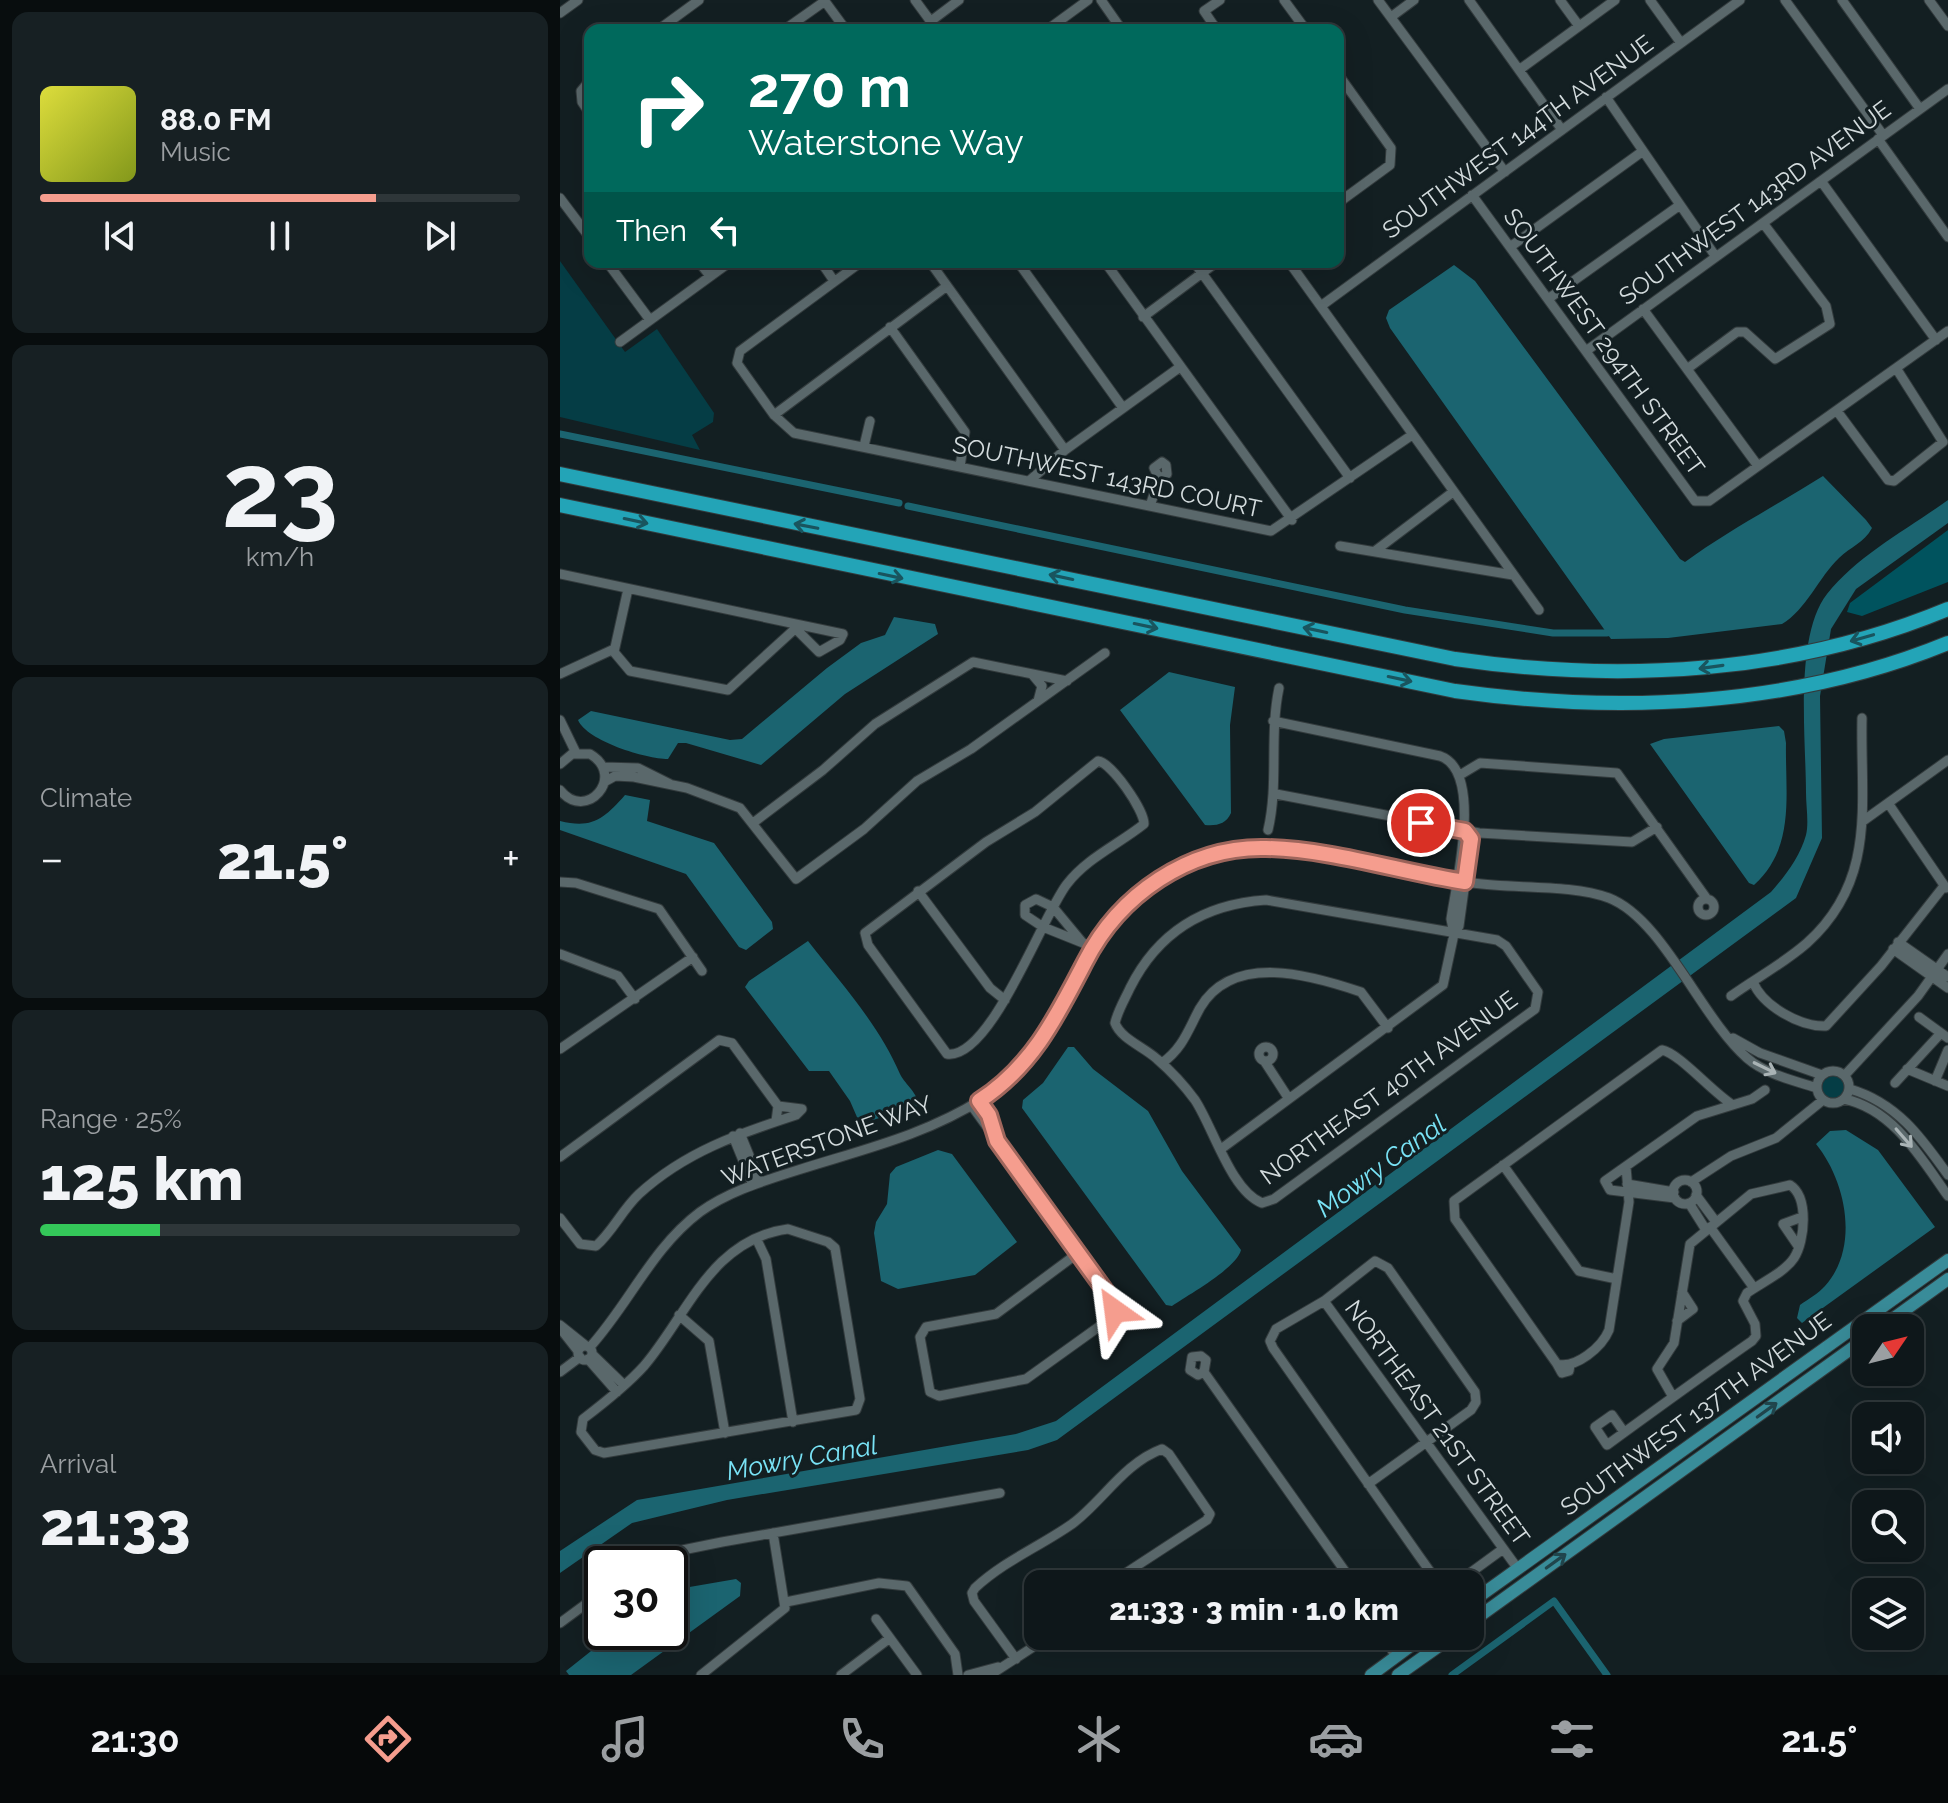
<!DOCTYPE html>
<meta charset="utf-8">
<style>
:root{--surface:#0e171a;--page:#172023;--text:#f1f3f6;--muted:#9b9fa2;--line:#2e3639;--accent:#f59d8e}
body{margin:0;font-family:Raleway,sans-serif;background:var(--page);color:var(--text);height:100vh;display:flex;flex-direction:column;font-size:30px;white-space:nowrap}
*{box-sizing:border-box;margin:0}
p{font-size:26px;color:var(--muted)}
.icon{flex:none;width:44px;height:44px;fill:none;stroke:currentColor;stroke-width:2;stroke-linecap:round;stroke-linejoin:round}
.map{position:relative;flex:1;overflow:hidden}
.panel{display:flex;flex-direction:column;gap:12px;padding:12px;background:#080d0e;width:560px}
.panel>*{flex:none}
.top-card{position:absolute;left:24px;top:24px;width:760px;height:244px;border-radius:16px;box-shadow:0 8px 32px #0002,0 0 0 2px var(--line);background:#00695c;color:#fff;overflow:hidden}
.needle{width:52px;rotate:55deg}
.controls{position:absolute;left:1292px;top:1314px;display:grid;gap:16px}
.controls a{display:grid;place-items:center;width:72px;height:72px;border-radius:16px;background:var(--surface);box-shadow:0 8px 32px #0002,0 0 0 2px var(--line);font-size:40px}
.speed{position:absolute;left:24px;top:1546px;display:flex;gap:16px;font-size:40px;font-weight:700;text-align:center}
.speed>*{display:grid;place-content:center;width:104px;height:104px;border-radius:50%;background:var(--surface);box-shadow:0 8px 32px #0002,0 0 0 2px var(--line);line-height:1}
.speed .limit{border:4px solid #111;border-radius:12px;background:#fff;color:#111}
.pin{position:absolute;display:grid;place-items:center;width:68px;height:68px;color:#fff;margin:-34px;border:4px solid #fff;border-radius:50%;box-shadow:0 2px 8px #0007}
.me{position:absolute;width:88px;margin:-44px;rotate:329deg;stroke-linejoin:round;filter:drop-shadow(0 0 6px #0008)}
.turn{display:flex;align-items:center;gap:28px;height:168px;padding:0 32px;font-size:36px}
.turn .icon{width:104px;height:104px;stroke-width:2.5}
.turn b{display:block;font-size:56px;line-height:68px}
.then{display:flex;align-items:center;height:76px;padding:0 32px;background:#0003;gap:16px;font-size:30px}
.big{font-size:60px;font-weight:800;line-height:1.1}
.panel .card{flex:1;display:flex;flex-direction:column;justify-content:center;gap:12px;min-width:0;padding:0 28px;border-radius:16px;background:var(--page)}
.panel .dial{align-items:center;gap:0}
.dial b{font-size:104px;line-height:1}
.song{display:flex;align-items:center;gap:24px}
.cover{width:96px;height:96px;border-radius:12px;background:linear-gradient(135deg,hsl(60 70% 55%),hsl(70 70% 35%))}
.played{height:8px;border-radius:4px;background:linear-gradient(90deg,var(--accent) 70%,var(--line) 70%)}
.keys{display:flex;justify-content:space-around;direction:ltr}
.heat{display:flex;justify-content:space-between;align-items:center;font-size:44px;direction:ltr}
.charge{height:12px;border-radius:6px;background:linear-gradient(90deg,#34c759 25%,var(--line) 0)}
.trip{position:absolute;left:464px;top:1570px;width:460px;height:80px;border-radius:16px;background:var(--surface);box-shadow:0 8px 32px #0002,0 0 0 2px var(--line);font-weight:800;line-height:80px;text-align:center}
.menu{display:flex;height:128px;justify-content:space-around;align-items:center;background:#06090a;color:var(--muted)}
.menu .icon{width:56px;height:56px}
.menu .current{color:var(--accent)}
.menu b{font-size:36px;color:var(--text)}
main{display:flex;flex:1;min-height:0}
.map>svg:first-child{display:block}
</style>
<main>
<section class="panel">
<div class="card">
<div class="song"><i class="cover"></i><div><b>88.0 FM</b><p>Music</p></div></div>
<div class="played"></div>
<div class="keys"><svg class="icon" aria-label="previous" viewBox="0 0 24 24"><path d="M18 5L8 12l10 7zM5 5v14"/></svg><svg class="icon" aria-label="pause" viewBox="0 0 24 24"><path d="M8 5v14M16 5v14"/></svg><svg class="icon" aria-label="next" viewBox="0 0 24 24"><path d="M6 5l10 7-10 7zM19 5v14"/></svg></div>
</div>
<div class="card dial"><b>23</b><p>km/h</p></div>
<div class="card"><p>Climate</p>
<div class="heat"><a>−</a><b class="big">21.5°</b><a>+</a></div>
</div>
<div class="card"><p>Range · 25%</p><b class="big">125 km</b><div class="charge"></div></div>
<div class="card"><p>Arrival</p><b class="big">21:33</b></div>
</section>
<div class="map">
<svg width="1388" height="1675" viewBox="0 0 1388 1675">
<rect width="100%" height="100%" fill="#131f22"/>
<path fill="#053d45" d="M0 261 65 352 97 329 154 413 153 422 132 435 140 450 0 417Z
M1262 1088a12 12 0 1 1 24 0a12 12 0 1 1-24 0Z"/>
<path fill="#00535e" d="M1388 530V582L1302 616 1287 612 1290 603Z"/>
<path fill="#1b6470" d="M894 265 915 281 1120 559 1125 562C1169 530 1217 505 1263 476L1306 520 1312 528C1304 543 1290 547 1279 558 1259 577 1246 610 1222 624L1108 638 1051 639 830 328 826 318 829 310Z
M1388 500V523L1296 589 1271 629 1260 696 1262 838 1236 898 497 1440 468 1450 167 1500 72 1523 0 1573V1551L77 1500 456 1434 496 1421 1211 892C1225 876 1240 857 1246 835 1249 823 1246 806 1246 793 1246 740 1234 636 1267 594 1298 555 1348 529 1388 500Z
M334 617 375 624 378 634 285 694 201 765 126 743H118L108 759C86 759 27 741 18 720L31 711 170 740 182 739 267 668 301 643 325 635Z
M609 672 675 687 670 725 671 813C666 824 657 826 645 825L560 710Z
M1219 726 1224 731 1226 743C1225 794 1236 847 1194 885L1189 883 1090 744 1104 739Z
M65 795 90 800 87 821 154 843 212 922 213 929 186 950 179 947 126 874 0 830V821C32 829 44 819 65 795Z
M248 941C281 983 319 1025 340 1074 346 1086 358 1092 358 1106L300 1124 290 1101 269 1071H249L185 987 189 981Z
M508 1047H514L533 1069 588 1111 622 1171 681 1250C677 1268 628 1295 612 1306L606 1305 462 1108 463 1100 483 1083Z
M1286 1130 1318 1150 1375 1227 1242 1323 1237 1318 1240 1305C1248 1299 1258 1294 1265 1286 1300 1247 1286 1181 1256 1144L1270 1131Z
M378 1150 392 1154 457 1242 415 1275 338 1289 321 1281 314 1233 316 1222 327 1204 330 1174 336 1167Z
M176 1579 181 1583 180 1596 71 1675H9L6 1671 55 1632H110L112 1590Z"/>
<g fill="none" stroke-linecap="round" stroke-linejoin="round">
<path stroke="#1b6470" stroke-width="7" d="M0 434 339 503
M348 506 845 610 993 633H1047
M892 1675 994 1601 1047 1675"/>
<g stroke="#333b3d" stroke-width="11">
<path id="minor" d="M264 0 286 30
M355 0 377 30
M541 0 562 30
M724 0 746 30
M818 0 945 172
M909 0 1002 130
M1000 0 1019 26
M1090 0 1121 43
M1225 0 1323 135
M1282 0 1360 109
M1369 0 1388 26
M0 13 18 0
M831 17 854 0
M371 21 399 0
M98 30 139 0
M224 30 265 1
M487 30 528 0
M657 30 644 11 660 0
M959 70 1055 0
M778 74 831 148 830 165 778 203
M30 80 21 91 22 102 30 114
M1046 97 1156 257
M1318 139 1388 237
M1261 181 1376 340
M912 195 1135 501H1149L1388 331
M0 198 30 238
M950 247 1083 151
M47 262 90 320
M139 262 150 276
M261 262 274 281
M301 262 180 351 177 363 214 415 234 433 711 531 852 435
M370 262 505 450
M458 262 563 408
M545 262 732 520
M634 262 790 478
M729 262 979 610
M988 299 1120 205
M761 306 1180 0
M1083 309 1198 466
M583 317 657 262
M330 327 405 432 400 467
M60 342 170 262
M1026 351 1388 89
M1127 369 1177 332H1185L1215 359 1270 324 1266 306 1203 223
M1277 411 1328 480 1334 481 1383 442 1336 368
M214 415 387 286
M304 446 310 421
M469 481 505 450 620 367
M590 506 599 479 607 474 606 465 602 462 594 468 599 479
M780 546 953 575
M815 551 893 492
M0 574 283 634 280 640 259 652 237 630
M68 589 54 652 70 671 168 690 237 627
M0 674 54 649
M472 674 482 686 478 701
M0 720 16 753
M713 721 880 756C924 771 896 884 891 919L894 934
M538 761C552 763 584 810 584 824 559 844 527 858 507 884 483 914 431 1060 387 1054L308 945 305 933 426 842 475 812Z
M0 764 12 754H30C67 776 26 823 0 790
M44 767 78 768 110 784
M900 775 920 763 1057 773 1147 899
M46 781 55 776 74 777 127 788 180 808 236 879 304 829 357 781 411 749 545 653
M716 794 919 833 1072 842 1097 827
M1328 803 1386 888
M1303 821 1388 760
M193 823 263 770 315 724 413 662 507 681
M708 830C719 783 709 736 719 688
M0 882 16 883 99 909 142 971
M358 891 430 988 445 1000
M1138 907a8 8 0 1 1 16 0a8 8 0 1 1-16 0Z
M706 900 937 940 946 946 978 992 975 1009 714 1199 702 1203C671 1191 653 1127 635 1100 624 1085 611 1071 597 1059 584 1047 561 1039 555 1023 558 1010 565 999 570 988 598 932 644 904 706 900Z
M522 942 493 907 476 899 465 905V915L483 927 533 947
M1338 942 1388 977
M1333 949 1388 988
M0 954 58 976 75 999
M1193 982C1203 1006 1240 1027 1266 1026L1321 966 1384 886
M1171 996C1196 978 1223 964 1247 943 1318 879 1300 802 1302 718
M1359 1017 1388 1038
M1173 1038 1200 1053 1262 1075
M699 1054a7 7 0 1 1 14 0a7 7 0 1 1-14 0Z
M0 1049 133 957
M705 1062 729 1099
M602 1063C623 1048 628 1030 640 1008 673 952 751 975 801 992L828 1028
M1347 1069 1388 1086
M1257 1087a16 16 0 1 1 32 0a16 16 0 1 1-32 0Z
M1285 1075 1358 996 1388 954
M1375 1081 1388 1050
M1335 1083 1381 1033
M1290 1089C1337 1103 1361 1137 1388 1175
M1284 1099C1333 1109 1361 1158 1388 1196
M419 1101 429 1115 434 1134
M412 1106 554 1303 555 1311 551 1318 466 1379 379 1396 370 1392 360 1337 366 1327 436 1314 518 1253
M180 1133 200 1182
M173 1136 193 1185
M661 1149 883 985 894 934 899 926 911 839 905 831
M0 1157 159 1040 172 1043 218 1106 216 1121
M943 1165 1019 1271 1057 1279
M1066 1167 1069 1202 1049 1330C1042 1347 1016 1369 997 1364L895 1219 894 1201 1102 1050C1119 1053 1153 1093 1173 1105
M1113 1192a12 12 0 1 1 24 0a12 12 0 1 1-24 0Z
M1131 1182 1171 1156 1216 1138 1263 1100
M1067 1184 1114 1192
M1136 1195 1156 1222
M1115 1198 1050 1190 1045 1181 1137 1116 1192 1099 1205 1090
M1129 1203 1146 1230
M0 1218 20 1244 36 1246C53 1231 62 1210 79 1194 125 1152 178 1134 236 1115L242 1109 218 1106
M1150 1227 1194 1288
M228 1229 268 1242 275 1248 300 1399 296 1410 44 1453 35 1450 21 1432 23 1419C44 1403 66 1386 84 1366 127 1316 151 1239 228 1229Z
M197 1240 206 1259 233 1422
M1238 1246 1223 1224 1242 1217
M764 1301 958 1569
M119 1315 149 1341 165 1433
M1117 1321 1133 1309 1122 1292
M0 1325 25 1345
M0 1328 18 1351
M18 1353a7 7 0 1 1 14 0a7 7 0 1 1-14 0Z
M30 1347C69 1304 92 1248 140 1212 169 1191 204 1181 238 1170 301 1150 366 1135 422 1099 453 1080 481 1048 498 1015 514 987 524 953 545 928 650 799 778 864 913 883 954 889 1011 884 1049 898 1103 919 1141 1018 1187 1058 1205 1074 1235 1081 1257 1088
M32 1354 64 1385
M28 1359 57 1392
M997 1364 1002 1373 1009 1371 1010 1365
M0 1372 20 1357
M644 1372 638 1375 630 1370 632 1357 641 1356 646 1360 644 1372 794 1584
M1064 1432 1052 1415 1035 1427 1047 1445C1095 1410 1143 1375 1192 1341L1196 1336 1195 1324 1183 1301 1187 1293C1201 1283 1225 1272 1234 1258 1245 1241 1249 1197 1230 1185L1191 1194 1130 1244 1114 1343 1097 1369 1113 1397
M808 1484 911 1410 916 1402 915 1392 828 1268 815 1261 764 1301 716 1329 710 1341 713 1348 859 1556 879 1584
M79 1564 93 1556 162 1542 440 1493
M895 1584 943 1549
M226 1602 319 1583 347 1586 395 1654 398 1675
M316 1619 357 1675
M0 1623 42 1592
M826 1636 835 1657
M836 1636 848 1648
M456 1659 414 1601 412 1593 415 1588C444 1561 479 1547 512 1524 542 1502 564 1463 602 1449L609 1454 650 1514 647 1520 549 1584
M141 1675 225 1608 213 1533
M281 1675 330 1638
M408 1675 438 1667
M430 1675 490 1636"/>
</g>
<g stroke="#333b3d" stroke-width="14">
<path id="major" d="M1320 1328 1388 1279
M910 1603 1388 1260
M910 1623 1306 1338
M811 1675 864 1636
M838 1675 893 1636"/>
</g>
<g stroke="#333b3d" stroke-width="16">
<path id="highway" d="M0 474 895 659C1060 683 1232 674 1388 609
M0 505 895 691C1059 714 1232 707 1388 643"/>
</g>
<use href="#minor" stroke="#5a686b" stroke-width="9"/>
<use href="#major" stroke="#398c99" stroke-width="12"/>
<use href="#highway" stroke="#23a4b7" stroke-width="14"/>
</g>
<defs><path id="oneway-shaft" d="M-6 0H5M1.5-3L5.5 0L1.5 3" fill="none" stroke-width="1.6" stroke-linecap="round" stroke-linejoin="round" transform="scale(2)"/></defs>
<g stroke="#19545e">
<use href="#oneway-shaft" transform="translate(76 521) rotate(12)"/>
<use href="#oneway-shaft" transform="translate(246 526) rotate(-169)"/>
<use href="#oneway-shaft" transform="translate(331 576) rotate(12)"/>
<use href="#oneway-shaft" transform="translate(501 577) rotate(-168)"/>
<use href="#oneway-shaft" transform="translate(586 626) rotate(12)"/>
<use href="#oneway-shaft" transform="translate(755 630) rotate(-168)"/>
<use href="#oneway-shaft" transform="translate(1302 638) rotate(164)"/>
<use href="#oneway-shaft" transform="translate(1151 667) rotate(172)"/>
<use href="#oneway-shaft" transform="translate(840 679) rotate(12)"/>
</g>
<g stroke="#a9b3b5">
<use href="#oneway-shaft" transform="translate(1205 1068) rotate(26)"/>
<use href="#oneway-shaft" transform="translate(1344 1138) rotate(49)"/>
</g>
<g stroke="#20454c">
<use href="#oneway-shaft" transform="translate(1207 1410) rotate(-36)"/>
<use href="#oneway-shaft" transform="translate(996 1561) rotate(-36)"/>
</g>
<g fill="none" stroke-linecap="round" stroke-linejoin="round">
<g stroke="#9f665c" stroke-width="20">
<path id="route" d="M555 1311 554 1303 437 1141 429 1115 419 1101C472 1067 497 1016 525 962 559 895 629 846 706 848 770 849 841 872 905 882L911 839 905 831 861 823"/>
</g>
<use href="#route" stroke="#f59d8e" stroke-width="14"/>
</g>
<g text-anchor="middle" stroke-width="6" stroke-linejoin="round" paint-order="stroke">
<g font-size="24" fill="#d3dbdd" stroke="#131f22">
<text transform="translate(958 137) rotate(-36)" y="8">SOUTHWEST 144TH AVENUE</text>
<text transform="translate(1195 203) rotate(-36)" y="8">SOUTHWEST 143RD AVENUE</text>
<text transform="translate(1044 342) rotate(54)" y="8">SOUTHWEST 294TH STREET</text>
<text transform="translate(547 477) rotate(12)" y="8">SOUTHWEST 143RD COURT</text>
<text transform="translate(829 1088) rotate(-36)" y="8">NORTHEAST 40TH AVENUE</text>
<text transform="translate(267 1141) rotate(-20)" y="8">WATERSTONE WAY</text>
<text transform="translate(1136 1414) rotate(-36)" y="8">SOUTHWEST 137TH AVENUE</text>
<text transform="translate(877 1423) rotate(54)" y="8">NORTHEAST 21ST STREET</text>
</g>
<g font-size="26" font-style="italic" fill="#79e3f6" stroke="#131f22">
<text transform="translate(821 1166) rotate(-36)" y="9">Mowry Canal</text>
<text transform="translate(242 1458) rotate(-10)" y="9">Mowry Canal</text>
</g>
</g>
</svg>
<div class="controls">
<a><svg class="needle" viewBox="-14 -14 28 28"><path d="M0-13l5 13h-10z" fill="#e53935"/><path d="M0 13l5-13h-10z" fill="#9b9fa2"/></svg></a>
<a><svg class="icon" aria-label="sound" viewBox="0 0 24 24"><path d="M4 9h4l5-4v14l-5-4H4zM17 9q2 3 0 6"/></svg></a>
<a><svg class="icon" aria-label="search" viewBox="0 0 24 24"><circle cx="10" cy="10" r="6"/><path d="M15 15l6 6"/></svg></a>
<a><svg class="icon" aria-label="layers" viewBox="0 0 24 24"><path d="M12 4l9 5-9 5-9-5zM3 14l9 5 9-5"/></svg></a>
</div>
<div class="speed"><div class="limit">30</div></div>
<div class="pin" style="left:861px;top:823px;background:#d93025"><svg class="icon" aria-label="arrive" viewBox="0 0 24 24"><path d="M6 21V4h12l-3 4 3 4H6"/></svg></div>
<svg class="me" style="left:555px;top:1311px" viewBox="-20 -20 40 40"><path d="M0-17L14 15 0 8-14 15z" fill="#f59d8e" stroke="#fff" stroke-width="4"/></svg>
<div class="trip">21:33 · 3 min · 1.0 km</div>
<div class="top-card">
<div class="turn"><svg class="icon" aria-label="right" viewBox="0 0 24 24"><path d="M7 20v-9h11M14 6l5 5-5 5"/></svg><div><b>270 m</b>Waterstone Way</div></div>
<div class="then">Then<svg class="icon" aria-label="left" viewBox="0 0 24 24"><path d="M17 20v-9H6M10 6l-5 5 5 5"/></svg></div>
</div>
</div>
</main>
<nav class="menu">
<b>21:30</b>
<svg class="icon current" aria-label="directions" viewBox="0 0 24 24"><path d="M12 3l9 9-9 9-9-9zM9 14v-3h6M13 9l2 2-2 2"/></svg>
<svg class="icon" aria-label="music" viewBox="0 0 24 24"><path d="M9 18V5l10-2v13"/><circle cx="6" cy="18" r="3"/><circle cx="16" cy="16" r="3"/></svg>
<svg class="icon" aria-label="phone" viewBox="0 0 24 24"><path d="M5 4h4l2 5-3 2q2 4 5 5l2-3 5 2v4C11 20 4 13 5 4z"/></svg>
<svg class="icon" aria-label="climate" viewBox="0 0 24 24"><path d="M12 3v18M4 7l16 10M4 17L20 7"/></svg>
<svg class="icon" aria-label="car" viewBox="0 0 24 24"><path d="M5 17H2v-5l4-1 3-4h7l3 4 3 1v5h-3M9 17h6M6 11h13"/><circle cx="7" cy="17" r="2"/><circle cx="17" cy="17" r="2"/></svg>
<svg class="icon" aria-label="filters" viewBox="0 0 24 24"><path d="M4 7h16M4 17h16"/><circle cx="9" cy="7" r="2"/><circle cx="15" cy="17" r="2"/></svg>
<b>21.5°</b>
</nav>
